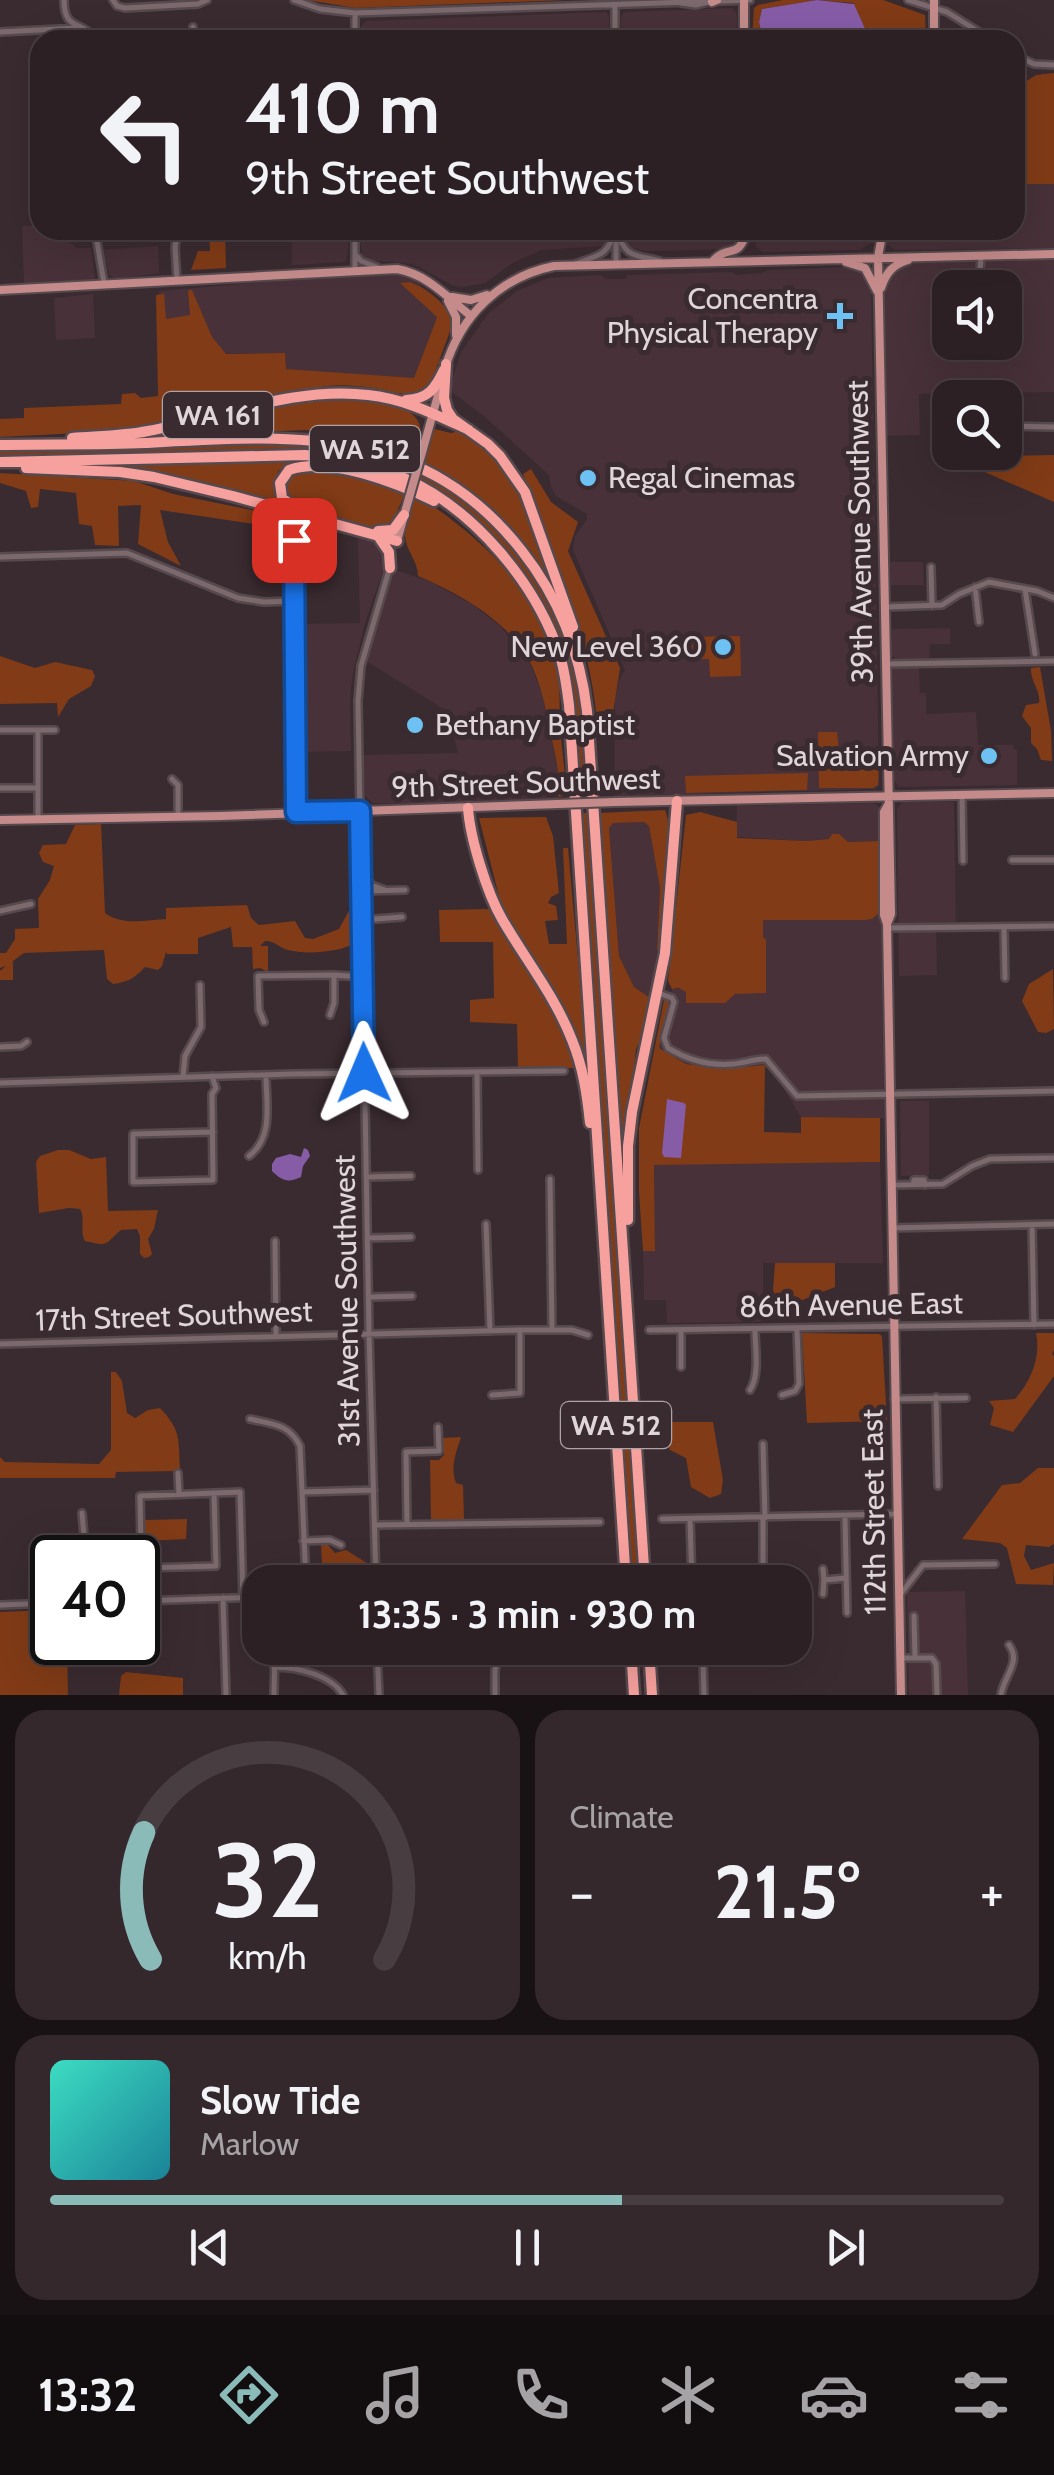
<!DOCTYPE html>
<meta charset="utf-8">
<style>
:root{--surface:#2c2024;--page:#34282c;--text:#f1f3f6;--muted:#a6a3a6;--line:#483e41;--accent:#8bbbb9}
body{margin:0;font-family:Cabin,sans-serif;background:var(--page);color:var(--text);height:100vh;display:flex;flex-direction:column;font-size:38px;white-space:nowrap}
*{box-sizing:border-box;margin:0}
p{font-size:32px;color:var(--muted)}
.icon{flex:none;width:55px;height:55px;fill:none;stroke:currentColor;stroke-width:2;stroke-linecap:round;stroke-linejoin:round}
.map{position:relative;height:1695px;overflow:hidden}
.side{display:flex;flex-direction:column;gap:15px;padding:15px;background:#181214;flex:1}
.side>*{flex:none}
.top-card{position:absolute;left:30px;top:30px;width:995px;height:210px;border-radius:30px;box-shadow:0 10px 40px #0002,0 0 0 2px var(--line);background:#2c2024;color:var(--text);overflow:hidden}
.controls{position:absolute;left:932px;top:270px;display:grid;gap:20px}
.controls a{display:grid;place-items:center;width:90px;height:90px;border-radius:20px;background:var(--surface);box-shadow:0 10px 40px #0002,0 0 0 2px var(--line);font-size:50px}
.speed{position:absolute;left:30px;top:1535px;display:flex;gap:20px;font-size:50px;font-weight:700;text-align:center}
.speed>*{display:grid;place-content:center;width:130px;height:130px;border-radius:50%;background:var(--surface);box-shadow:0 10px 40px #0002,0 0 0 2px var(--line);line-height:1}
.speed .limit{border:5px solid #111;border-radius:15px;background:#fff;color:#111}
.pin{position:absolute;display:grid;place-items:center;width:85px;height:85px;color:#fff;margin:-42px;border-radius:20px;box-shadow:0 5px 15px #0006}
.me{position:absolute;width:110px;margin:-55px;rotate:359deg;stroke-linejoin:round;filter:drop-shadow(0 0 8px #0008)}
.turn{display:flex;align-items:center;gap:35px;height:210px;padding:0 50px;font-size:45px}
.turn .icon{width:130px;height:130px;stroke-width:2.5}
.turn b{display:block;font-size:70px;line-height:85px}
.big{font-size:75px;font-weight:800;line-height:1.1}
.side .tile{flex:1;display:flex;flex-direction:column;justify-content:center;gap:15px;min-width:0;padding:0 35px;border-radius:30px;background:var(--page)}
.side .dial{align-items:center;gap:0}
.dial svg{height:260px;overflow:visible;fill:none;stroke:var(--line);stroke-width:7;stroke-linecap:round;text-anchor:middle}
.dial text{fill:var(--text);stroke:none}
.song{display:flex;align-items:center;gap:30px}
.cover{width:120px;height:120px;border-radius:15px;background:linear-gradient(135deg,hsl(170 70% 55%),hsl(190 70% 35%))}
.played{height:10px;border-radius:5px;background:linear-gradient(90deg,var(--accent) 60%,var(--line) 60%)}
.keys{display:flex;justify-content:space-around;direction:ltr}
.heat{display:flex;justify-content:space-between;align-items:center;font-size:55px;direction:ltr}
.side .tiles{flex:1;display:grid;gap:15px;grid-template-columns:1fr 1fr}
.tile:last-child{grid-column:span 2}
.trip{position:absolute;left:242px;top:1565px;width:570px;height:100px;border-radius:30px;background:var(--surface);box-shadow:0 10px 40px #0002,0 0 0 2px var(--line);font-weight:800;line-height:100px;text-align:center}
.tab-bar{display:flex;height:160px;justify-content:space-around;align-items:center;background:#120d0e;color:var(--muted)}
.tab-bar .icon{width:70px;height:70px}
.tab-bar .on{color:var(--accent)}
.tab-bar b{font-size:45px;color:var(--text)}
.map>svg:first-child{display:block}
</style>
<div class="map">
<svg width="1054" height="1695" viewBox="0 0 1054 1695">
<rect width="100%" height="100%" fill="#3a2b30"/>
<path fill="#483139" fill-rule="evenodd" d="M732 8 737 14V40H621V16L624 12Z
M606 12 609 16V40H360L361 26 367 21Z
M1015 184H1054V248L895 250 890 246 871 243 859 250 763 252 756 247 755 230H1015Z
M22 226H40V230H54L77 248H91L95 278 92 281 24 283Z
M310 230H349L348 254 345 262 292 265V238H309Z
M359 230H609L608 244 605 246 541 250 511 264 485 283 464 287 454 286 413 264 367 260 362 257Z
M623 230H741V237L730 249 646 251 628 247 625 243Z
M158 246 159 273 117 279 110 276 102 250Z
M1054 254V392L919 394 920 435 881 436 878 257ZM950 288H1005V342H950Z
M849 267 865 273 871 288 879 786 874 789 614 796 615 700 619 681 625 670 573 550 575 536 587 519V514L556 496 551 488 549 475 484 416 449 390 461 352 488 314 517 291 548 278 600 275 607 279H625L628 275 731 272 737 275 762 273 768 270Z
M380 272 410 277 442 302 414 379 286 369 285 353 162 354 159 291Z
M93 294 95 338 56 340 54 298Z
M358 535 381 543 387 559 365 623 353 673 350 696 351 751 299 752 297 624 360 623Z
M890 562H923L924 585H891Z
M390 568 431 582 473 605 499 625 529 660 543 697 560 781 558 804 457 809 418 804 373 803 365 796 363 755 458 753 450 722 445 710 363 659Z
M950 628V644H930L929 660H896L892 655V629Z
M892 668H919L920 693H926V714L976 712 978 745H1013L1014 750H1017V785L899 787 894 781Z
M902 802H953L954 806 956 922H936L937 975 899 976 897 809Z
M873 803 880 807 879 841 847 842 838 834H832L830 839 806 841 736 837 737 806Z
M644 822 649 826 660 888 657 951 650 997 634 987 619 956 609 827 613 823Z
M881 912 884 1118 801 1117 769 1065 728 1069 686 1064 658 1048 672 989H683L686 993V1003H724L763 938V920H865Z
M900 1101H929V1175L901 1176Z
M880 1162 883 1263H763V1322L667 1323 666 1300H644L643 1251 655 1250 654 1164Z
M965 1591 968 1695H909L907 1592Z"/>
<path fill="#813b16" d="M308 0H566L355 8Z
M783 0H883L925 15 926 40H870L853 3 817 0 762 9 759 22 763 40H752L754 8 758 5Z
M1054 73V184H1015V77L1025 82 1036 75Z
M209 230H225L226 268 191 270 198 251H210Z
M410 282C428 289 447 304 453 323L431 383C414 402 395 391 374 388 359 386 342 384 328 386 266 392 207 414 146 425 98 434 49 434 0 437V419L24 418V408L121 404 122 394 135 393 141 398 158 396 156 295 164 294 166 319 190 315 188 290H192L212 337 226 354 285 353 286 369 414 378 437 317 400 283Z
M338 395C363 399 422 399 421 434 420 442 416 451 414 459L373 443 308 430 122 437 270 406Z
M434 429 451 433 460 431C479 444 498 458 512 478 534 510 545 558 559 595 535 557 508 519 471 493 456 483 439 473 424 464Z
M255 442C311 445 359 445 411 470L410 475 359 457 295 448 0 457V452Z
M970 453H996L997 456 1054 455V502L980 470 968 459Z
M284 460 297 461 278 471 275 492 279 504 193 480 102 466Z
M321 469 377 480 406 491 390 528 385 530C368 526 294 508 286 495 282 487 288 479 292 473Z
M531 469 551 502 578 522 568 551 620 668 610 732 598 730C591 639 556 559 523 474Z
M0 473 134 481 173 494 271 514 268 526 160 510 168 542 181 566 138 544 141 505 118 506 119 546 95 545 92 526 79 524 76 493 40 489 38 507 31 508 26 491 0 483Z
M421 473C502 524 558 584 579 681 586 715 586 761 589 796H581C578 751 579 703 567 659 545 581 487 520 419 480Z
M415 494C479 535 543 593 557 672 561 690 559 708 560 726 562 750 565 773 567 796L558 797C561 775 555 756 551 735 546 710 541 683 529 660 507 620 458 593 418 576 418 561 406 551 405 536 404 523 411 506 415 494Z
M740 636 741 676 710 677 709 659H689L688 637Z
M0 656 35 668 55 662 92 670 95 676 91 686 69 699 58 717 57 703 0 704Z
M1040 667 1051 731 1052 761 1041 760 1037 749 1031 743V728L1022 716 1026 705 1039 703C1041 691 1030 681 1031 668Z
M818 732H837L840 761 855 762 857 768 879 766 878 785 873 788H819Z
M808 773 807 790 686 793 685 776Z
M665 810C673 828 664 853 665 873 665 896 664 920 663 944L657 951 660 888 649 826 644 822 613 823 609 828 619 956 634 987 649 997 650 995 653 998 646 1029 636 1049 624 1167 599 813Z
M700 812 737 822V838L806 841 829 839 832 834H839L848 842 879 841V913L872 919 865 920H763V938L766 939V993L735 994 725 1003H686V992L679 988 672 989 668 981 686 815Z
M581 813H591L641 1582H631Z
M546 817 553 836 559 893 551 897 548 903 556 906 558 920 545 921 549 944H567L563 848H568L590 1092 575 1036 566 1013 501 904 479 818Z
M101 824 105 913C122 926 147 920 166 919V908L247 905 251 918 259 925 295 921 305 938 313 939 339 929 351 907H356V943C339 952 307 955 288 950 279 948 276 941 265 941L260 946H268V972L260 968 253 969 252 947H233L231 927 198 938V954H167L166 952 162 966 158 970 145 967C135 978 128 982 113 984L107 979 104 950 24 953 13 961V980H0V971L6 966 0 968V953H6L15 939V929L39 928 38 899 50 880 54 866 43 862 39 853 43 845 66 844 75 825Z
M489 909 548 1004 567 1045 575 1068 518 1069 517 1024 470 1022V1000L494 998 493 942H440L439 910Z
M1053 969 1054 1029 1046 1033 1038 1032 1022 1001 1029 984Z
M668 999 669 1001 659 1048 686 1064 728 1069 765 1065 764 1132 801 1133V1117L880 1118V1162L654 1165 655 1251H643L639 1192V1128L664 1000Z
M58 1150H69L91 1159 106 1157 108 1211 158 1210 154 1229 148 1239 152 1254 149 1257 144 1258 140 1254V1236L137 1229 121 1230C104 1244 111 1247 85 1241 79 1231 86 1219 80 1209L69 1208 39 1213 36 1162 40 1156Z
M775 1263H835V1287L795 1303H778L773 1290Z
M802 1333 879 1334 882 1336 887 1421 807 1423Z
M1036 1333H1054V1350L1052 1354 1054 1356V1376L1013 1432 990 1425 994 1408 989 1401 1015 1399C1031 1381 1041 1357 1036 1333Z
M111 1372H116L122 1381 127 1413 135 1418 148 1410 160 1408C182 1431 178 1440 180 1471L116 1472 115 1478H0V1457L5 1462 99 1464 111 1450Z
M662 1422H713L723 1480 721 1494 710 1498 691 1487 686 1458 670 1450 657 1429Z
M461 1437C456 1453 450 1467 456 1483L463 1485 464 1519 431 1520 430 1460H439L444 1455 442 1438Z
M1038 1468H1054V1544L1049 1547 1026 1545 1024 1556 1031 1570 1054 1563 1053 1585 1016 1584 1007 1548 1000 1543 962 1539 1002 1485 1020 1483Z
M187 1519 186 1539 144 1541V1520Z
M321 1544H327L335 1553 346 1550 370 1565V1573L323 1574V1578L310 1582 309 1565 322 1564Z
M52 1610V1642L87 1643 67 1644 68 1695H0V1612Z
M126 1672 183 1678V1695H119L121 1676Z"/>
<path fill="#865ca7" d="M817 0 854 4 870 40H763L759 22 762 9Z
M667 1099 684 1103 686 1105 681 1158 664 1157 662 1153Z
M304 1148 308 1150 310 1156 303 1166 301 1177C288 1183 282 1181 272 1171V1164L276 1158 290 1154 301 1157Z"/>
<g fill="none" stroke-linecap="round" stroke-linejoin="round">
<g stroke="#564a4e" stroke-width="10">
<path id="minor" d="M64 0C64 33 84 19 94 40
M113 0 117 6 125 8 198 4 207 0
M294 0 320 9 355 13 750 0
M908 0 947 12 992 40
M681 3 696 5 709 2
M615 5V40
M0 32 79 28
M193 40V27
M355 40V13
M1015 55 1034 64 1054 65
M95 230 104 283
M617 230C624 258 636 255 660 261
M357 256 361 261 377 267
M616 263V233
M575 264C599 255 608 256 615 230
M355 270V230
M177 280 175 247 178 230
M979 288 981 256
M1005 426 1054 427
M293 530 296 812
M294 540 323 539
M0 557 127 553 238 598 264 602 294 601
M931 567 932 606
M975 587 979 622
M1025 589 1035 654
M885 607 942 605 959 594 989 582 1037 591 1054 598
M885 664 1054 661
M0 730H55
M38 730V820
M172 779 178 785V817
M0 788H37
M962 794 963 861
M1012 860H1054
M364 871 371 885 385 890
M362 891 405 890
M0 911 31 904
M362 920 402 917
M1004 927 1005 978
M887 928 1054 926
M661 994 672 998 674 1002 664 1038 668 1048C688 1060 710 1066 733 1064 744 1063 755 1059 766 1059L797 1096 1054 1091
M330 1015 334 1003V975
M264 1022 259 1010 258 976 334 975 362 977
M0 1047 21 1046 27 1042
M477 1073 478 1170
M212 1076 216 1088 212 1094 213 1180 133 1182V1134L213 1132
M183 1077 185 1056 201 1027 200 985
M0 1083 292 1074 564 1071
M249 1156C274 1137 266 1103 266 1075
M366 1177 411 1176
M550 1179 552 1330
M891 1185 943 1184 972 1166 990 1159 1054 1158
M913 1185 914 1180H924L925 1185
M486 1224 490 1331
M1032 1225 1034 1325
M892 1228 1054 1224
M367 1238 411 1237
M275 1241 276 1336
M370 1297 412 1296
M649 1330 1054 1324
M681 1330V1367
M0 1344 520 1330H572L588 1335
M750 1390C760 1375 755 1348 755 1330
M492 1395 520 1393V1330
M782 1395 795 1391 799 1384 797 1329
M936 1397 938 1486
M894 1399 966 1398
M250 1419C273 1424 289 1424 300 1446L306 1582
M763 1444 765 1518
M178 1473 179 1494
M302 1492 374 1490
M82 1513 86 1558
M845 1516 847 1613
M763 1518V1582
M662 1519 897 1514
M690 1519 692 1582
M375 1525 600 1522
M407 1525 406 1452 439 1451 438 1427
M303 1541 330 1540 341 1545
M142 1568 216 1566 214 1493
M823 1569 824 1580 846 1578
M376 1582 369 1333 358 701 361 666 389 570
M823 1594 824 1580
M899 1596 923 1565 995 1564
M223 1598 226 1695
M138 1601 260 1597
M142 1601 140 1496 240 1492 243 1598
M0 1605 52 1603
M914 1616 915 1658
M377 1648 379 1695
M697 1648 703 1657 704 1695
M900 1658H932L936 1664 937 1695
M274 1667C296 1667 332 1675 343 1695
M274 1695 275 1648
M495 1695V1670L500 1653
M1001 1695C1003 1677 1022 1662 1009 1645"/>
</g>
<g stroke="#564a4e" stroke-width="12">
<path id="major" d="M744 0V40
M934 0V40
M712 2 717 0
M883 230 878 257 891 914 887 924
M713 261C729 243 738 262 747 230
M846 262 865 268 877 291
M881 288C886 273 892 265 908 260
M0 290 397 269C427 274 447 297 471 316
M452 297 471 300 487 295
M448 301 456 317V335
M445 368C461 315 500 277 554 266L1054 254
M423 449 442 381
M397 541 409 498
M615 802 1054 793
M888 805 884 812V915L887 924 901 1695
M0 820 221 816 558 804"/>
</g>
<g stroke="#564a4e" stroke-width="15">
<path id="highway" d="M446 364 444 398 447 410 453 419 488 444 500 456 525 492 573 627
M406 400C428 399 435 389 444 370
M72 438C97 436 123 436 148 431 221 418 293 386 368 395 406 399 436 415 469 430
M0 445C48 444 97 445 145 443 290 435 422 423 522 551 559 598 580 652 587 711L645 1582
M0 462 305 455C338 459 372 464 402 477 474 508 538 585 561 659 565 674 567 689 569 705L626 1582
M26 468 120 472 154 477 233 496 397 541
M294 507 282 498 280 483 289 470C330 456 397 483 434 501
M378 531 393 530 404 515
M380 539 389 552 390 568
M468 808C470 838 487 893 502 919 525 959 555 996 572 1040 583 1067 587 1094 590 1123
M628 1220V1146L632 1112 665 953 677 801
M631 1648 634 1695
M649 1648 652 1695"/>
</g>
<use href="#minor" stroke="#7b696e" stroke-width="5"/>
<use href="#major" stroke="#c58b8b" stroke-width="8"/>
<use href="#highway" stroke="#f7a19e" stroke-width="10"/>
<g stroke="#564a4e" stroke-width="12" stroke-linecap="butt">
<path id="major-bridge" d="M409 498 423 449
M558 804 615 802"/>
</g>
<use href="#major-bridge" stroke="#c58b8b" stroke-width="8"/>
</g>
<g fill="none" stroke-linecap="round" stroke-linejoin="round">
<g stroke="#114b97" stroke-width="25">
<path id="route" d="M294 540 296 812 360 811 364 1073"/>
</g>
<use href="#route" stroke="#1a73e8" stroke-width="18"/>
</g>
<g fill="#6ec2f3" stroke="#3a2b30" stroke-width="4">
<path d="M835 301h10v10h10v10h-10v10h-10v-10h-10v-10h10z"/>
<circle cx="588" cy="478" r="10"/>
<circle cx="723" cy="647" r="10"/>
<circle cx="415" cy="725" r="10"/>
<circle cx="989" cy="756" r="10"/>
</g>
<g text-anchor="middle" stroke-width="10" stroke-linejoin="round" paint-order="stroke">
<g fill="#3a2b30" stroke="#aea3a6" stroke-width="2.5">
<rect x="163" y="392" width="110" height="46" rx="8"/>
<rect x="310" y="426" width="110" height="46" rx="8"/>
<rect x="561" y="1402" width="110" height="46" rx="8"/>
</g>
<g font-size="28" font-weight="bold" fill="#e0d6d9">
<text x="218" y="425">WA 161</text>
<text x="365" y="459">WA 512</text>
<text x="616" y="1435">WA 512</text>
</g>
<g font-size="30" fill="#e0d6d9" stroke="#3a2b30" text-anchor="end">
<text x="818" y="309">Concentra<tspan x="818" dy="34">Physical Therapy</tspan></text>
<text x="608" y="488" text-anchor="start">Regal Cinemas</text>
<text x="703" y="657">New Level 360</text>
<text x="435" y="735" text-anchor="start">Bethany Baptist</text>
<text x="969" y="766">Salvation Army</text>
</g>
<g font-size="30" fill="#e0d6d9" stroke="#3a2b30">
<text transform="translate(860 532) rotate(-91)" y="10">39th Avenue Southwest</text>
<text transform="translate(526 783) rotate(-2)" y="10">9th Street Southwest</text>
<text transform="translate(347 1301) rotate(-91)" y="10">31st Avenue Southwest</text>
<text transform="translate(851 1305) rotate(-1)" y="10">86th Avenue East</text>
<text transform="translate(174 1316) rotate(-2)" y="10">17th Street Southwest</text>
<text transform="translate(874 1512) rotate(-91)" y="10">112th Street East</text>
</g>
</g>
</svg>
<div class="controls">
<a><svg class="icon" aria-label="sound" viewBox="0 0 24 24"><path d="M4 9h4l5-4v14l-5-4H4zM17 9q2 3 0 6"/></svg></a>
<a><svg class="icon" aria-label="search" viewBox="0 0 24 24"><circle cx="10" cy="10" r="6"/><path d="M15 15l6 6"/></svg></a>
</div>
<div class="speed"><div class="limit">40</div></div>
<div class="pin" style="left:294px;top:540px;background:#d93025"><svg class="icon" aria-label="arrive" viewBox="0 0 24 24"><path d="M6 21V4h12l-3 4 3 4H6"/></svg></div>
<svg class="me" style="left:364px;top:1073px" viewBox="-20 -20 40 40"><path d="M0-17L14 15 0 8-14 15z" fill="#1a73e8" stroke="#fff" stroke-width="4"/></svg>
<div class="trip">13:35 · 3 min · 930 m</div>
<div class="top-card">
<div class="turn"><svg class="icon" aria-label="left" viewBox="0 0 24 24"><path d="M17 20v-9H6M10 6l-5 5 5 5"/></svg><div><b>410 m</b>9th Street Southwest</div></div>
</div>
</div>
<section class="side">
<div class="tiles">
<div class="tile dial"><svg viewBox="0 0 100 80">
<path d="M14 69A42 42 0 1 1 86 69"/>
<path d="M14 69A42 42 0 0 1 12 30" stroke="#8bbbb9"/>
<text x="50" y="56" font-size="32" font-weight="700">32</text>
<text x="50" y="72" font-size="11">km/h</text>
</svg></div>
<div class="tile"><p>Climate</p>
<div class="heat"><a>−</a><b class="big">21.5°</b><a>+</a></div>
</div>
<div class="tile">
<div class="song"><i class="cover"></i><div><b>Slow Tide</b><p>Marlow</p></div></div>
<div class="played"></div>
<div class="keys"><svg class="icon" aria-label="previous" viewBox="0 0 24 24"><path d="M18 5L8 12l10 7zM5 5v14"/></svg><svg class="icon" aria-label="pause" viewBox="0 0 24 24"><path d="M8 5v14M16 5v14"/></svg><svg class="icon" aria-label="next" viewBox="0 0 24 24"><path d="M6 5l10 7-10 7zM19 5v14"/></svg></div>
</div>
</div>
</section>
<nav class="tab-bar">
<b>13:32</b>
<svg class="icon on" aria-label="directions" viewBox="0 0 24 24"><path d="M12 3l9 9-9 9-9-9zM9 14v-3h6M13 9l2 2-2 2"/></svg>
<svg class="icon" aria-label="music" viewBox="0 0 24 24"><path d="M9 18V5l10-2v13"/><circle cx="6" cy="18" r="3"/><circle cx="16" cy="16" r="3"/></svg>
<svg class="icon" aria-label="phone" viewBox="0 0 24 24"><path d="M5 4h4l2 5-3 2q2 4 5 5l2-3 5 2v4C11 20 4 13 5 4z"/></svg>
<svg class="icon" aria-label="climate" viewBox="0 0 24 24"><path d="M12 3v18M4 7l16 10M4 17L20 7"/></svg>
<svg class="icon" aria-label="car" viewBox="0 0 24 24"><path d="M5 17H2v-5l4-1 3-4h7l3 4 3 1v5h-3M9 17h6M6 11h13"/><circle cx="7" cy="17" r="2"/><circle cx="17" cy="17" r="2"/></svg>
<svg class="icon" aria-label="filters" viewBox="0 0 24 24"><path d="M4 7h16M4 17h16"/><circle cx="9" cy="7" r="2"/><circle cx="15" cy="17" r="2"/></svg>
</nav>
